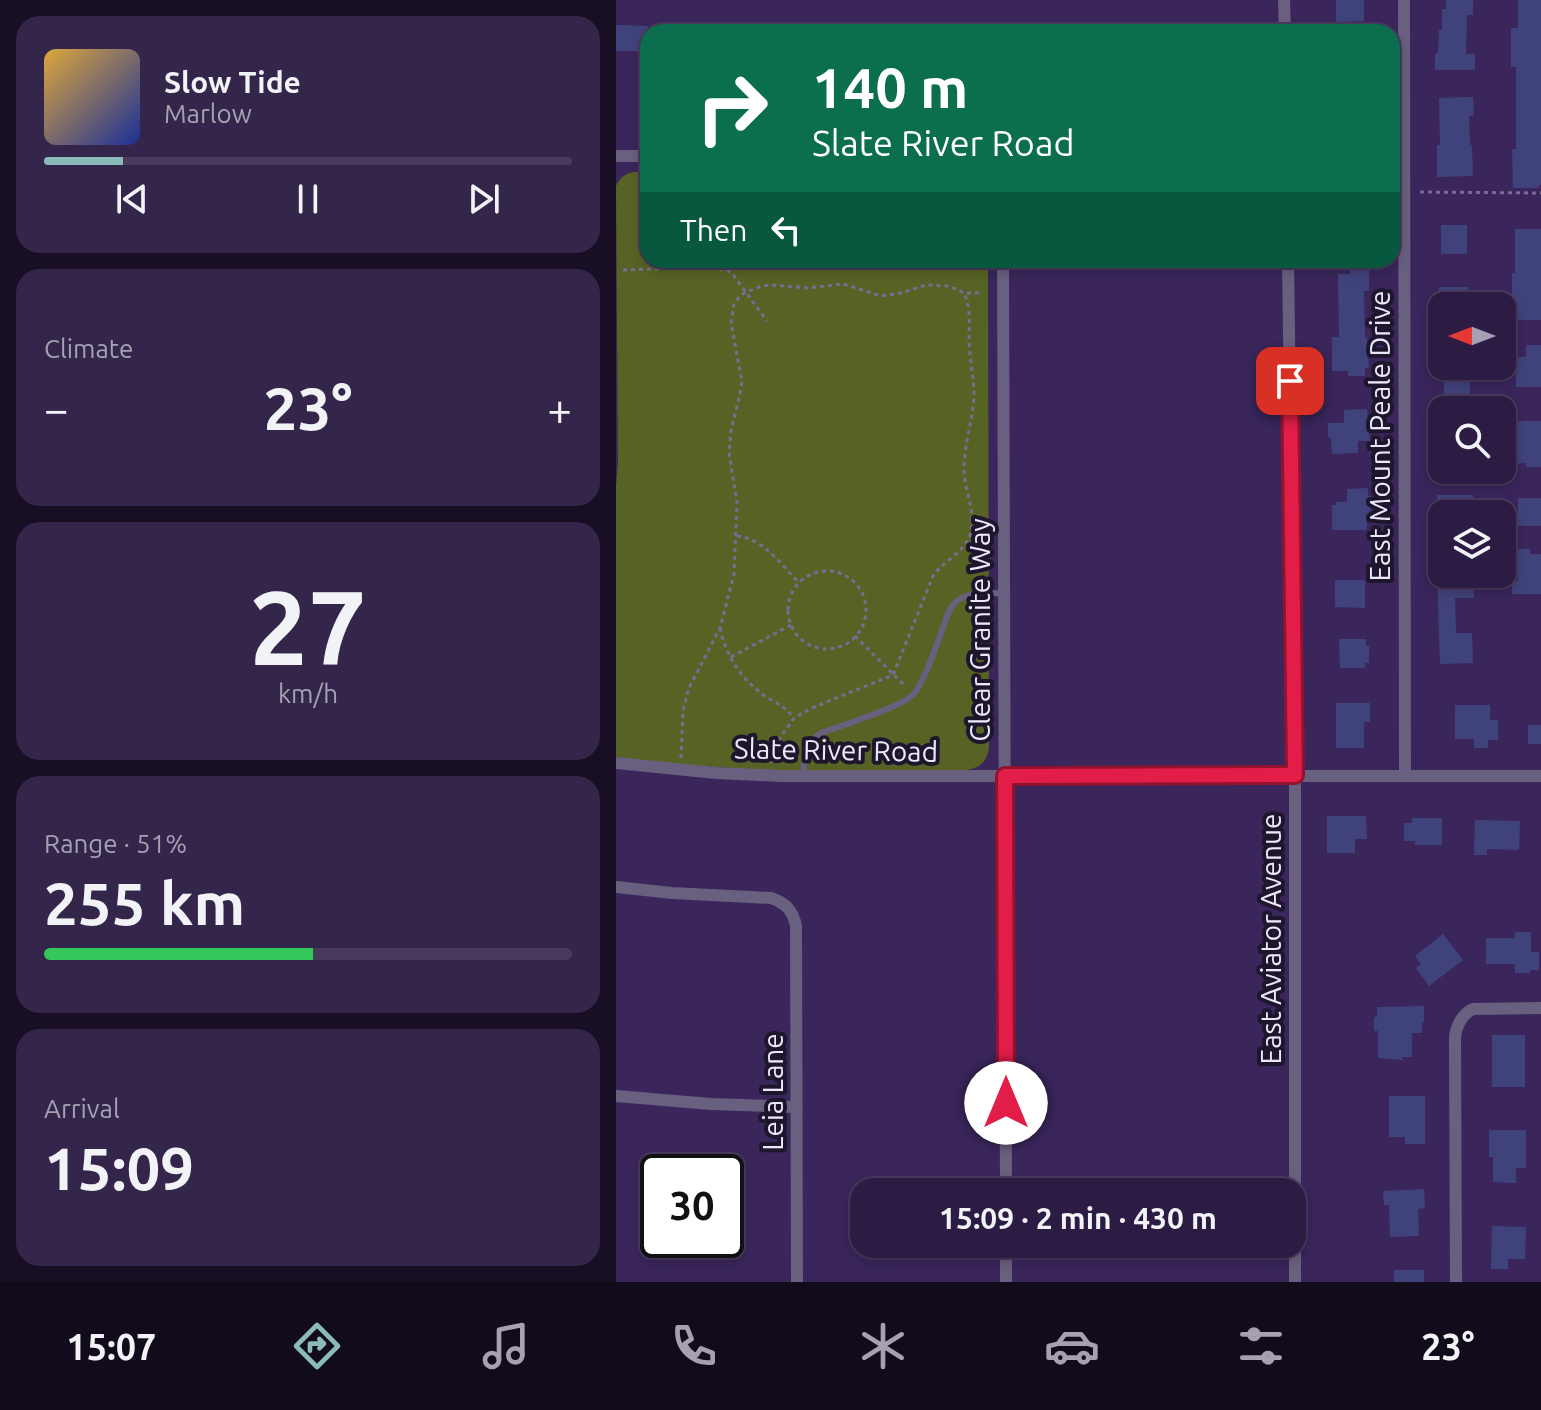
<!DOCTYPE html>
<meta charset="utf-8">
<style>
:root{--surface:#2c1c44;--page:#34254b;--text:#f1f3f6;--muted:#a6a1b2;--line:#483a5d;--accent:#8bbbb9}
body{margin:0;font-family:Ubuntu,sans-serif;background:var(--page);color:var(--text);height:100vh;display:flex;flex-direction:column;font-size:30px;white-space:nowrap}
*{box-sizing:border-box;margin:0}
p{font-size:26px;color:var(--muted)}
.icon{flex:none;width:44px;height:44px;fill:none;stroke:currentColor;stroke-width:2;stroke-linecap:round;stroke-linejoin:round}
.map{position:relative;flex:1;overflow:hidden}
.side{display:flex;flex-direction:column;gap:16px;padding:16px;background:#180f25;width:616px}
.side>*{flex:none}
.hud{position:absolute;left:24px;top:24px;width:760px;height:244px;border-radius:24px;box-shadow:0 4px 12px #0003,0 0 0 2px var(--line);background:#0b6e4f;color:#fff;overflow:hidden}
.needle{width:52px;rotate:270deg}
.buttons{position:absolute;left:812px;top:292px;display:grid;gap:16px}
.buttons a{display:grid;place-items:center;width:88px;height:88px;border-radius:16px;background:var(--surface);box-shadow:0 4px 12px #0003,0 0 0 2px var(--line);font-size:40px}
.speed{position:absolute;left:24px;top:1154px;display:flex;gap:16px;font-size:40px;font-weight:700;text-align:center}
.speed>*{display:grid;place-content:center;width:104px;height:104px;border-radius:50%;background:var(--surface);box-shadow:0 4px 12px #0003,0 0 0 2px var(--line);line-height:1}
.speed .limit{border:4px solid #111;border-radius:12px;background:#fff;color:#111}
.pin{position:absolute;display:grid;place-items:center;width:68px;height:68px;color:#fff;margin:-34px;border-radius:16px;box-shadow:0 4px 12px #0006}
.me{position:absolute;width:88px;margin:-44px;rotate:0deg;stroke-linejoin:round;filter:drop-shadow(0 0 6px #0008)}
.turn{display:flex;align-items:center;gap:28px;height:168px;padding:0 40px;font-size:36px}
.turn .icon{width:104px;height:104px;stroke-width:2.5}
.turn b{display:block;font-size:56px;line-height:68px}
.then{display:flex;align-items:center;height:76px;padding:0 40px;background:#0003;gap:16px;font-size:30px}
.big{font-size:60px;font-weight:700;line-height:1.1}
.side .card{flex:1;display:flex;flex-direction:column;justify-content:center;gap:12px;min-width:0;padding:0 28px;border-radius:24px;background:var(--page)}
.side .dial{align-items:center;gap:0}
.dial b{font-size:104px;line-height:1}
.song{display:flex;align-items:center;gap:24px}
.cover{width:96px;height:96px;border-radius:12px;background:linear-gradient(135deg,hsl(40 70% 55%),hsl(230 70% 35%))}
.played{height:8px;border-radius:4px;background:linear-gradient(90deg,var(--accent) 15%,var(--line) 15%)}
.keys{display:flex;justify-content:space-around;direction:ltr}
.heat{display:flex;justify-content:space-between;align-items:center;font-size:44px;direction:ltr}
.charge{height:12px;border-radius:6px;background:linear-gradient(90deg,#34c759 51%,var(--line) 0)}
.trip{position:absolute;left:234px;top:1178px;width:456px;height:80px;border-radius:24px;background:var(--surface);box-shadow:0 4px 12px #0003,0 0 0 2px var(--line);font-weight:700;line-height:80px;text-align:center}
.menu{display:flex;height:128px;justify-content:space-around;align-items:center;background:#120b1b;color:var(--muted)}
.menu .icon{width:56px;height:56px}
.menu .selected{color:var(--accent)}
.menu b{font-size:36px;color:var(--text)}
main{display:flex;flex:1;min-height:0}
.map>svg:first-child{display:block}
</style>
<main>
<section class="side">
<div class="card">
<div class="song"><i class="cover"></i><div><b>Slow Tide</b><p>Marlow</p></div></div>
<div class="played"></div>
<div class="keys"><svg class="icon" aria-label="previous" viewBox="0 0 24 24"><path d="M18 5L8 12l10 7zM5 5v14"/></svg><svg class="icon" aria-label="pause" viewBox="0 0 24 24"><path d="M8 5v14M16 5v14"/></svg><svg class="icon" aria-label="next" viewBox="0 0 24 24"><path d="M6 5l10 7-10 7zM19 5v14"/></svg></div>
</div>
<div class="card"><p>Climate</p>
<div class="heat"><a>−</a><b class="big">23°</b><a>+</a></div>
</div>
<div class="card dial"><b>27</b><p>km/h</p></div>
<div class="card"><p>Range · 51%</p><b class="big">255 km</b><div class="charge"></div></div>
<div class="card"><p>Arrival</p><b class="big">15:09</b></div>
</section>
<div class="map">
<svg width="925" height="1282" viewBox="0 0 925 1282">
<rect width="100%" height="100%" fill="#3a265b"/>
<path fill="#576325" d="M19 172H32V260H372L373 747C371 762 365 767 351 770H143L56 764 0 757V486L2 463 0 186C4 177 10 173 19 172Z"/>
<path fill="#40437b" d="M720 0H748V21L720 22Z
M830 0H857V15H851L850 54H859V70H819V54L822 52 823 30H826V9H830Z
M902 0H925V185H923V188H897L896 149H900V67H895V28H902Z
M0 25 32 26V51H0Z
M857 97 858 115 853 116 854 145H856L857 176 821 177V145H824L823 98Z
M825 225H851V254H825Z
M899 229H925V320H896V273H899Z
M734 262H753V291H748L749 337 751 338 753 368H749V376H732V371H716V337H723L722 274H734Z
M823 287H852V306H823Z
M910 345H925V387H900V357H910Z
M828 366H854V399H828Z
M751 409 754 441H742V453L716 454 715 438 712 437V423H728V410Z
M895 421H925V467H910V463L892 464V450H896Z
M752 488V496H755V517H751V530H716V505H720V502H731V489Z
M821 495H857V514H821Z
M902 498H925V526H902Z
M902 549H914V554H925V594H896V581H902Z
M821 574H851V583H857L858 598H839L840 633H856L857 663 824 664Z
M719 580H749V608L719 607Z
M723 639H750V646H753V663H749V668H724Z
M720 703H754V722H748V748H720Z
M839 705H874V720H882V740H872V748H858V739H839Z
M912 725H925V744H912Z
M711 816H750L751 839H739V853H711Z
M796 818H826V845H799V841H788V823H796Z
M859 820 904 821 903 850 871 849V855H858Z
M899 932H915V952H923V970H914V973H899V964H870V938H899Z
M827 934 847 960 813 986 800 968 805 964 799 956Z
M808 1006V1022L806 1023V1033H796V1057H786V1060L762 1058V1031H758V1017H761V1007Z
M876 1035H909V1087H876Z
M773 1096H809V1144H789V1137H773Z
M873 1130H910V1168H900V1183L877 1182V1157H873Z
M808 1189 809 1208 802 1209 803 1236 774 1237 773 1205H768L767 1191Z
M876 1226 910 1227 909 1259H892V1269H875Z
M778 1270H808V1282H778Z"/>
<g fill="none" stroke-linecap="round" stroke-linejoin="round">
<path stroke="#7a6b95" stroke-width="3" stroke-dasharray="4 4" stroke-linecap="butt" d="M804 192 925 193
M7 270 93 267 112 271 118 276 151 321
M121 536C148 539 165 564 183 583
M172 610a39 39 0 1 1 78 0a39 39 0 1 1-78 0Z
M104 628C110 657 127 682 152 698 162 704 171 708 177 717
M239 636 290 687
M115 657 175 625
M65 758 67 711 73 688 104 628 118 574 121 503 113 452 115 430 124 394 126 382 115 323 118 304 124 296 130 292 146 286 155 285 192 288 227 284 265 296 285 293 310 285 333 286 348 293H366
M155 763 159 745 178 718 196 708 277 675 317 576C327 561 348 553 354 535 361 513 348 491 348 469 348 444 357 421 358 396 358 378 354 360 353 341 353 325 355 308 348 293"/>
<path stroke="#695f7f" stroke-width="6" d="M187 776C188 757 189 744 205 733 224 726 285 707 297 695 311 679 325 630 334 609 345 590 369 594 388 593"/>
<path stroke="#695f7f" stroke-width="12" d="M668 0 669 32
M788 0 789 776
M0 156H32
M387 260 390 1192
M672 260 679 775V1282
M0 763 100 773 166 776H925
M0 887 56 893 155 898C170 903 177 911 180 926L181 1282
M0 1096 95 1104 181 1107
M390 1244V1282
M840 1282 839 1038C840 1026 846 1014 857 1009L925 1008"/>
</g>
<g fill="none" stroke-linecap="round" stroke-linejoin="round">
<g stroke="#92132f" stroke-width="20">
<path id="route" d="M390 1103 389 776 679 775 674 381"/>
</g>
<use href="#route" stroke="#e11d48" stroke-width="14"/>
</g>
<g text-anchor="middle" stroke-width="8" stroke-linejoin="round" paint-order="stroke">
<g font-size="28" fill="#ede7fc" stroke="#1e162d">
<text transform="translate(764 436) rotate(-90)" y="10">East Mount Peale Drive</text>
<text transform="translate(364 630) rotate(-90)" y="10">Clear Granite Way</text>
<text transform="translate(220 750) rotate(1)" y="10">Slate River Road</text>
<text transform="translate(655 939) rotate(-90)" y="10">East Aviator Avenue</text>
<text transform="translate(157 1092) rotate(-90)" y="10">Leia Lane</text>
</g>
</g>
</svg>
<div class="buttons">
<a><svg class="needle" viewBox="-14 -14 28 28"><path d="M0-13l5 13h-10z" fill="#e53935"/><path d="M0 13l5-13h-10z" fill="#a6a1b2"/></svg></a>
<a><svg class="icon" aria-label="search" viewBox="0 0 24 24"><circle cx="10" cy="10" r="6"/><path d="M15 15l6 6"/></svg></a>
<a><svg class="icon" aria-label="layers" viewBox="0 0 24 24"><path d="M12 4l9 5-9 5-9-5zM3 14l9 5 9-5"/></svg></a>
</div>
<div class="speed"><div class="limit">30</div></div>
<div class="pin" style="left:674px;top:381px;background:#d93025"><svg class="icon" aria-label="arrive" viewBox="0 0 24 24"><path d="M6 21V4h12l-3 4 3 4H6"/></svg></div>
<svg class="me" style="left:390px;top:1103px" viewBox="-20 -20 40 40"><circle r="19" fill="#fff"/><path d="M0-13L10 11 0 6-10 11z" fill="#e11d48"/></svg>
<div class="trip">15:09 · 2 min · 430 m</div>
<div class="hud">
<div class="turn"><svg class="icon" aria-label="right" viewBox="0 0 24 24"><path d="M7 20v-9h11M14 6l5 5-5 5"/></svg><div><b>140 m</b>Slate River Road</div></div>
<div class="then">Then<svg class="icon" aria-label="left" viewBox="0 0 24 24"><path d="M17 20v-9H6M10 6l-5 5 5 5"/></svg></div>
</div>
</div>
</main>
<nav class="menu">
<b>15:07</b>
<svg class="icon selected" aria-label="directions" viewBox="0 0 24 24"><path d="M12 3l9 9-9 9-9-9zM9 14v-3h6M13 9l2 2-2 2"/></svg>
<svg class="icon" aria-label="music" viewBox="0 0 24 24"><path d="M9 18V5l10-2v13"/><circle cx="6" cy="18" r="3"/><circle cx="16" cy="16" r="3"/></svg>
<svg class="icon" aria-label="phone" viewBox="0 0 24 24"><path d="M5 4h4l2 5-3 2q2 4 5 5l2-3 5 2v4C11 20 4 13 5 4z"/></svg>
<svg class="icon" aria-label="climate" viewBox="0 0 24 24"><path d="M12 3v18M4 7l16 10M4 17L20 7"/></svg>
<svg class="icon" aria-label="car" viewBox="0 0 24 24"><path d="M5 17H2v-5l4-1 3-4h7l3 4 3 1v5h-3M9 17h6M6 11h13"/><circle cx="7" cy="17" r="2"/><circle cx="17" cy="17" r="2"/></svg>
<svg class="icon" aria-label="filters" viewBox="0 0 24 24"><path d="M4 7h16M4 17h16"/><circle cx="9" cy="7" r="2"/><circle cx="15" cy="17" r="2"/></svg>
<b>23°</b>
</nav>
